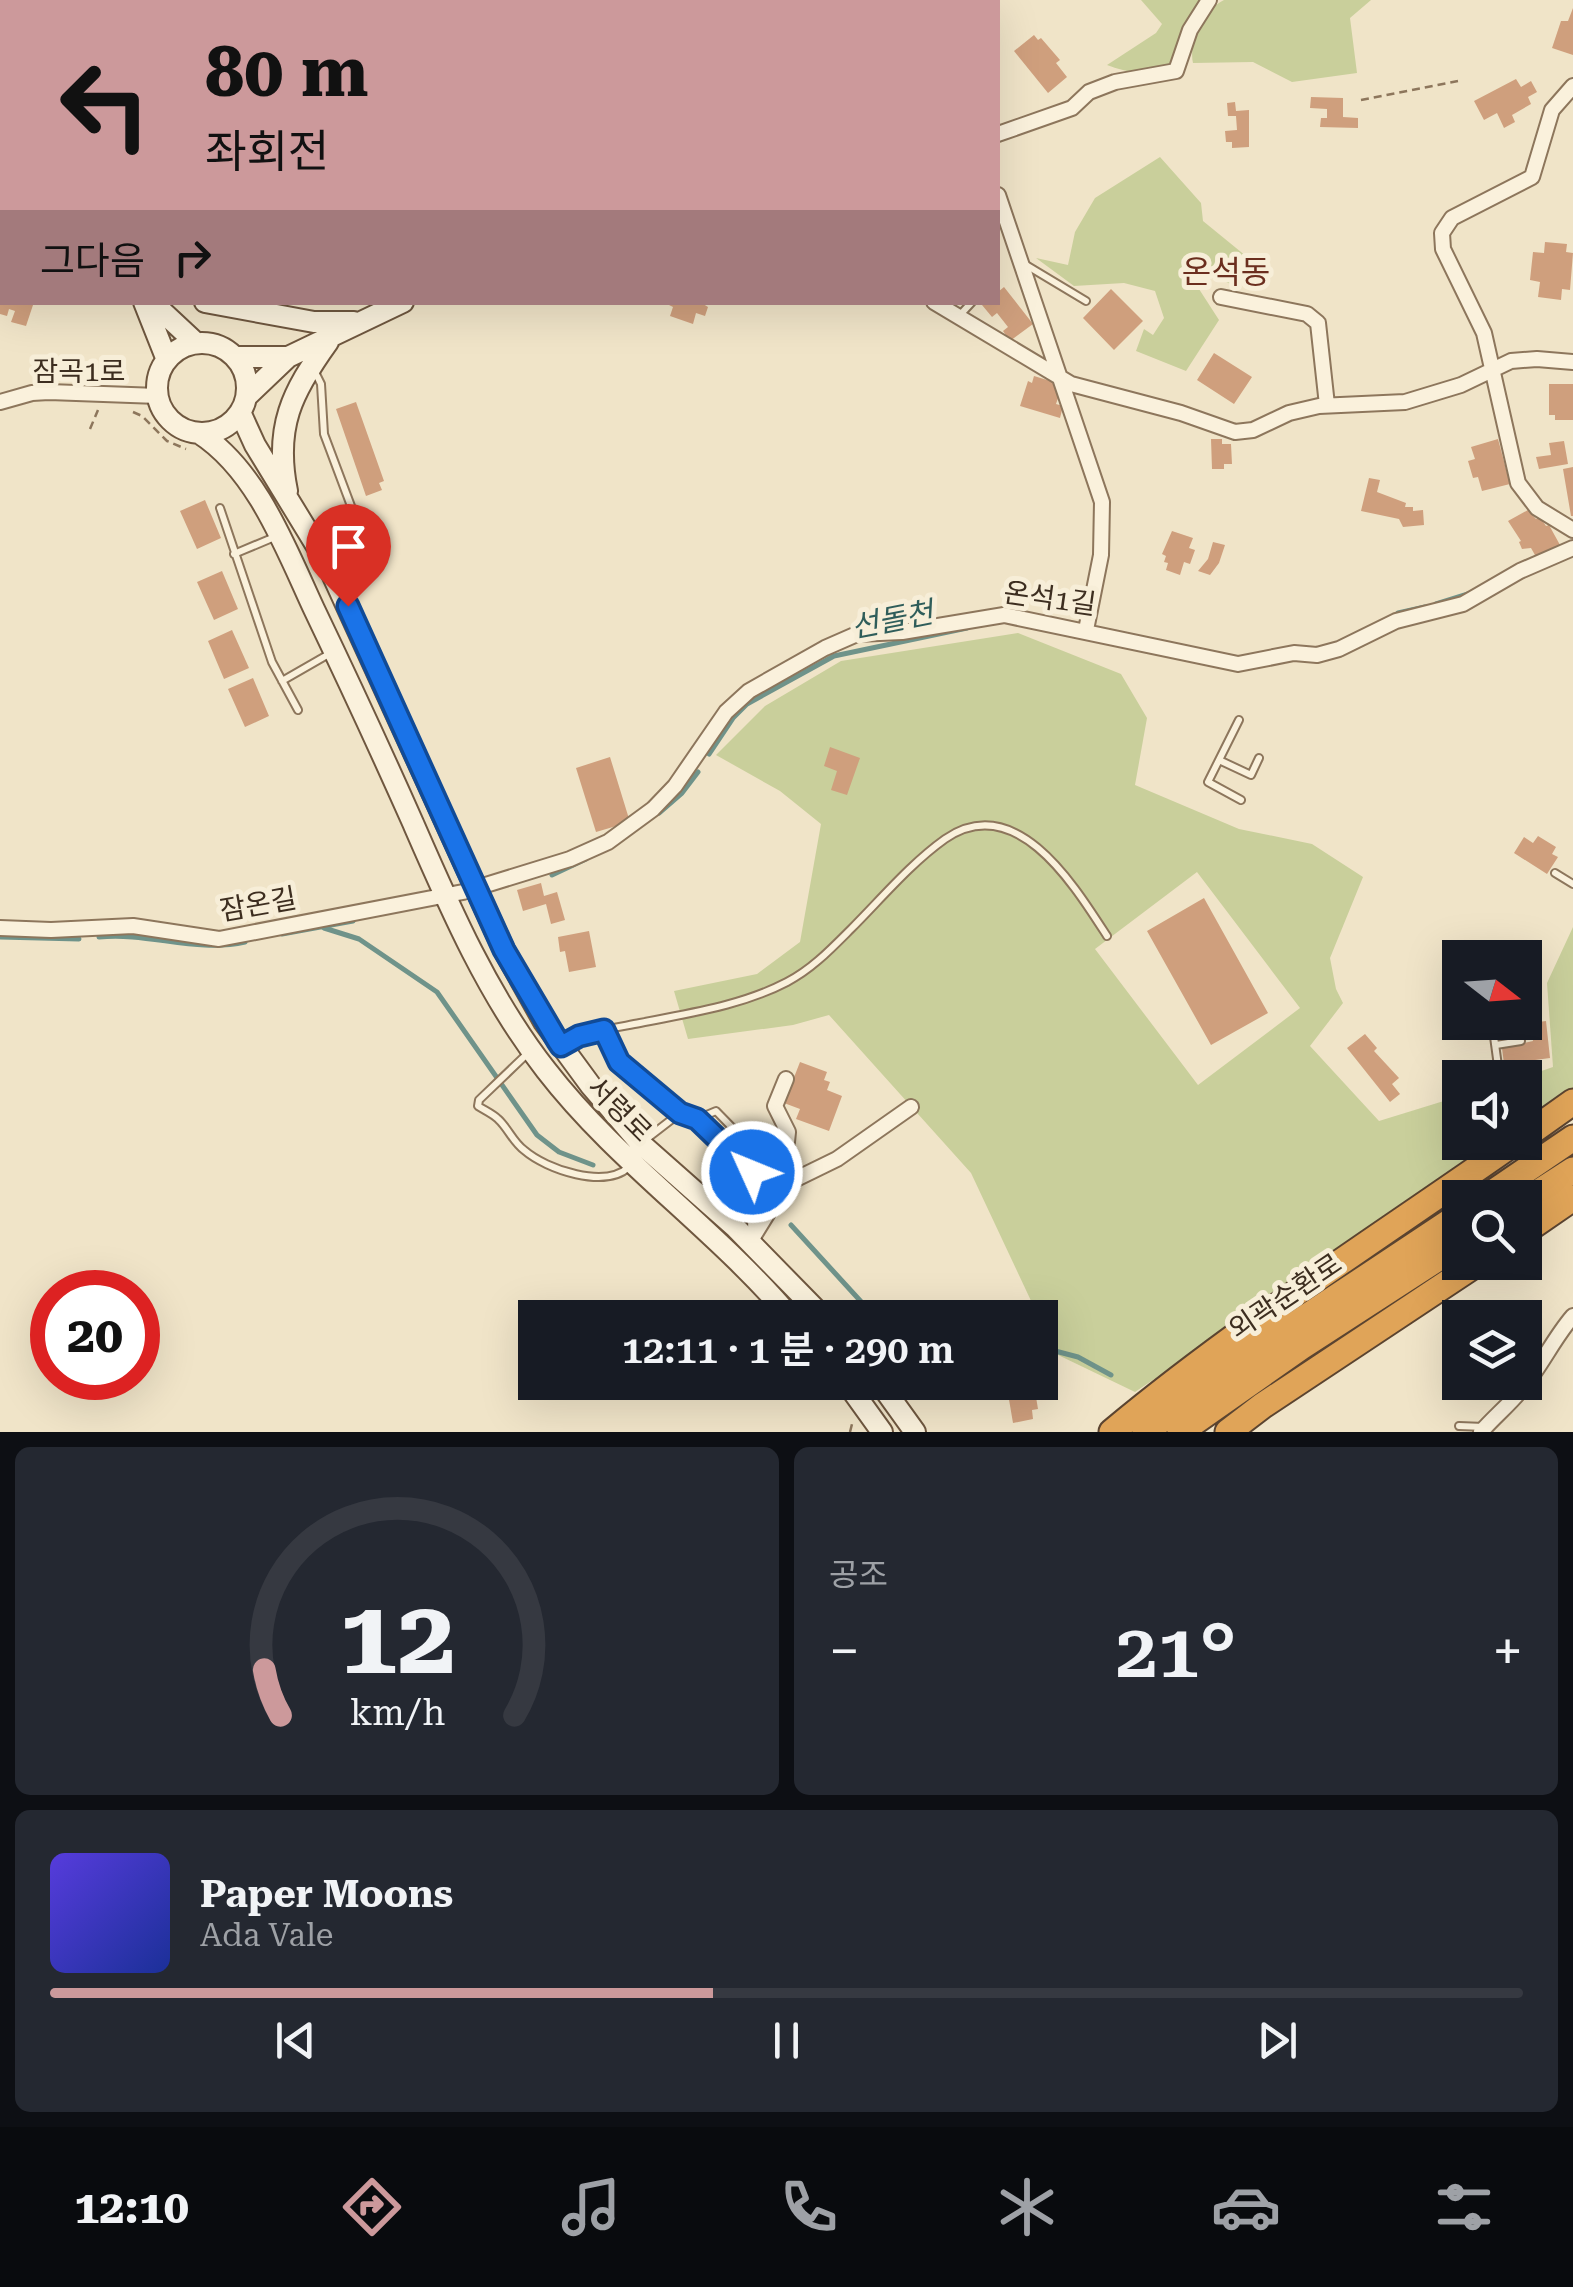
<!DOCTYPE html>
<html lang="ko">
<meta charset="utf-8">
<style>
:root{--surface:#171b24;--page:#242831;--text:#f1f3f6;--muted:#9ea1a6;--line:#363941;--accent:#cc999b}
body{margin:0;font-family:"Roboto Serif","Noto Sans KR",serif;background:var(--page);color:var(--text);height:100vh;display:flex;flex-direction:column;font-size:38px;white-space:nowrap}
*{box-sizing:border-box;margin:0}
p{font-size:32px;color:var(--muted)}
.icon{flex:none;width:55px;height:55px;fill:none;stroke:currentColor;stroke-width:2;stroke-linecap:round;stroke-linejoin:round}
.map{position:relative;height:1432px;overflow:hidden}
.panel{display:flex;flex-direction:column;gap:15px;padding:15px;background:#0d0f14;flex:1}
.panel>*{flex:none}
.top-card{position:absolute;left:0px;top:0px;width:1000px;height:305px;box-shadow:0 10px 40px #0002;background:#cc999b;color:#111;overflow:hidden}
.needle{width:65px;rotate:107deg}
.buttons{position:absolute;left:1442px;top:940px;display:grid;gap:20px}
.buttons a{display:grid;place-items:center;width:100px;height:100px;border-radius:0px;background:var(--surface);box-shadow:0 10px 40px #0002;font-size:50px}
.speed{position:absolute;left:30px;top:1270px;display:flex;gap:20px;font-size:50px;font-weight:700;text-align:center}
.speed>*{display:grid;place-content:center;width:130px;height:130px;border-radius:50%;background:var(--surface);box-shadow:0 10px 40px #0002;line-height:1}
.speed .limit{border:15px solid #d22;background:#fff;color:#111}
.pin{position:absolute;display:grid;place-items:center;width:85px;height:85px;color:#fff;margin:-102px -42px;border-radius:50% 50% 50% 0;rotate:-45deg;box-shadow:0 0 10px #0007}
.pin .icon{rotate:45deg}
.me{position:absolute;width:110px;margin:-55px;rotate:314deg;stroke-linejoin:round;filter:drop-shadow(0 0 8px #0008)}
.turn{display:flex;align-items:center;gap:35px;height:210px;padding:0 40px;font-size:45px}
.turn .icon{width:130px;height:130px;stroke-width:2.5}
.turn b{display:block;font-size:70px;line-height:85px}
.then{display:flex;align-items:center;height:95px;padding:0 40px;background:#0003;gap:20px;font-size:38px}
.big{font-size:75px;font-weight:600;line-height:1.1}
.panel .widget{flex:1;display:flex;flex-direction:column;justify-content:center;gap:15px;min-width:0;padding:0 35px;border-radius:15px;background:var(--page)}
.panel .dial{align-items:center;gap:0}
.dial svg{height:260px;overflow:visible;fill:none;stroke:var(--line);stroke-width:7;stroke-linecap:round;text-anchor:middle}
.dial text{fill:var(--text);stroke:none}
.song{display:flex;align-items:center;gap:30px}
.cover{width:120px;height:120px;border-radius:15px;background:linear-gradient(135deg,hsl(250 70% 55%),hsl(230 70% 35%))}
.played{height:10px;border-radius:5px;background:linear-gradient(90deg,var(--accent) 45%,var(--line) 45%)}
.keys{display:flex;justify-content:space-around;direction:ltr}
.heat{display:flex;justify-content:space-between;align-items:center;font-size:55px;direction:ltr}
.panel .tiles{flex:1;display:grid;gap:15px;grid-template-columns:1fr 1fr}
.widget:last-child{grid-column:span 2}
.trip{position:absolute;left:518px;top:1300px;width:540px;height:100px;border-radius:0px;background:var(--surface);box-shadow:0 10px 40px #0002;font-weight:600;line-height:100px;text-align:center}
.tab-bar{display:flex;height:160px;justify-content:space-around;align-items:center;background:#090b0e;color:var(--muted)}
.tab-bar .icon{width:70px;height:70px}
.tab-bar .on{color:var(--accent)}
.tab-bar b{font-size:45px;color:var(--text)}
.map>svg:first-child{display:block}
</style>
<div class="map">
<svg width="1573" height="1432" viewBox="0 0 1573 1432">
<rect width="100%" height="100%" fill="#f0e4c8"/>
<path fill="#c9cf9b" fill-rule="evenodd" d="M1141 0H1204C1195 11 1186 21 1181 34 1177 43 1176 57 1169 64 1156 80 1122 71 1107 65L1156 33 1162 24Z
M1224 0H1371L1350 18 1357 73 1292 82 1253 62 1193 63C1188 43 1205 9 1224 0Z
M1160 157 1201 203 1203 221 1252 261 1235 286 1204 272 1186 279 1199 289 1219 320 1186 371 1136 351 1144 329 1153 335 1164 318 1155 291 1124 283 1074 286 1036 258 1068 265 1075 232 1095 198Z
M1018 633 1121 674 1147 718 1135 785 1239 829 1312 844 1363 877 1330 958 1336 989 1343 1003 1310 1046 1379 1121 1460 1096V1142L1506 1143 1135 1392 1056 1354 971 1173 829 1015 793 1025 688 1039 674 991 757 974 800 942 821 824 780 791 716 755 765 706 841 661ZM1197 872 1300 1008 1198 1085 1095 949Z
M1573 927V1095L1525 1130V1078H1521L1553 1067 1547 983Z"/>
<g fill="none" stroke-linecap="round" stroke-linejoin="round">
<path stroke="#6f938a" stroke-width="5" d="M1436 604 1468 594
M1398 613 1425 607
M709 754 733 718 747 704 834 656 967 628
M659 813 682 793 698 772
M552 875 586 859
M324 928 359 939 437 992 537 1135 559 1152 593 1165
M282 934 353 921
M0 937 79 939
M99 937C149 932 196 953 245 942
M791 1225 876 1318
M1040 1347 1078 1357 1111 1375"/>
</g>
<path fill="#cf9f7d" d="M1573 8V55L1552 48 1561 21H1568Z
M1034 35 1038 40 1041 38 1060 60 1056 63 1067 77 1048 93 1014 51Z
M1516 79 1521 87 1531 81 1537 92 1528 97 1531 104 1512 115 1515 122 1504 128 1497 113 1484 120 1474 101Z
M1311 97 1343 98V117L1358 118V128L1320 127 1321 118H1327V109L1310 108Z
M1235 102 1236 111 1249 110V147L1232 148V142H1226L1225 131 1237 130 1236 116H1228L1227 103Z
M1545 242 1567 244 1566 252 1573 253 1570 290 1562 289 1561 300 1538 297 1540 282 1530 280 1533 252 1544 253Z
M1004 287 1033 324 1010 341 1003 331 1008 327 997 313 992 317 982 305 998 302V292Z
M1111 289 1143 321 1114 350 1083 318Z
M0 302H34L26 326 11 322 15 311 9 309 7 316 0 314Z
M663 302H700L708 307 705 316 696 313 693 324 670 316 673 307Z
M1214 353 1252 377 1234 404 1197 380Z
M1034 376 1057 383 1055 391 1060 392 1056 404 1063 406 1060 418 1020 406 1028 381 1032 383Z
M1549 384H1573V420H1555V415H1549Z
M356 402 384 481 379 483 382 490 366 496 336 409Z
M1211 439H1222V444H1231L1232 464H1224V469H1212Z
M1498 439 1510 484 1482 491 1478 477 1473 478 1468 461 1475 459 1471 447Z
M1564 441 1568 464 1539 469 1536 457 1551 455 1549 443Z
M1573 467V516H1571L1563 469Z
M1369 478 1380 480 1377 492 1406 503 1405 507H1413V511L1423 510 1424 525 1403 527 1399 519 1361 511Z
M205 500 221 538 197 549 180 511Z
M1528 510 1536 519 1540 517 1546 526 1549 525 1560 545 1540 556 1535 555 1531 548 1522 549 1519 542 1521 541 1508 521Z
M1172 531 1193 538 1189 548 1195 550 1190 564 1184 562 1180 575 1166 570 1168 563 1164 562 1166 556 1162 554Z
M1213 542 1225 545 1219 563 1210 575 1198 571 1208 559Z
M222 571 238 609 214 620 197 582Z
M232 630 249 668 224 679 208 641Z
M253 678 269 716 245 727 228 689Z
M830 747 860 758 847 795 831 790 837 771 824 766Z
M610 757 630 822 596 832 576 768Z
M1538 836 1556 847 1552 854 1558 857 1547 874 1514 853 1524 837 1533 843Z
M541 883 544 896 557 892 565 920 551 924 546 904 523 911 517 890Z
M1204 898 1268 1013 1211 1045 1147 931Z
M589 931 596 967 569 972 565 951 560 952 558 937Z
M1546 1021 1550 1058 1504 1064 1502 1048 1533 1041 1530 1023Z
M1365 1034 1377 1048 1374 1051 1399 1078 1392 1084 1400 1094 1390 1102 1347 1048Z
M800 1062 827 1072 824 1080 830 1082 827 1090 842 1096 829 1131 796 1119 800 1109 784 1103Z
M1006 1382H1029L1030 1392 1035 1391 1038 1409 1032 1410 1033 1419 1013 1423Z"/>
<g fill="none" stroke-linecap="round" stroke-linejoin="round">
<g stroke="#8d765c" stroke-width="10">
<path id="lane" d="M1026 265 1086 301
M959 316 972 302
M314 370 321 384 324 434 372 562 337 581
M220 508 272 662 298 710
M234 554 277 536
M282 681 329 654
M1239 720 1208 782 1241 800
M1219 760 1251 775 1259 758
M1555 873 1573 884
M1492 1022 1498 1066
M605 1030 619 1061 680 1113
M567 1043C589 1031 615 1028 640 1023 689 1013 741 1006 787 982 812 969 831 949 851 929 881 899 910 864 945 839 1016 790 1074 885 1107 936
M1496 1045 1521 1041
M527 1054 479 1100 478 1106C484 1110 493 1114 498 1119 508 1128 513 1142 524 1150 547 1170 605 1189 629 1167
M697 1119 716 1111 755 1151 752 1170
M645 1140 680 1113 697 1119 752 1171 751 1236
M1459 1426 1484 1427"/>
</g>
<g stroke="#8d765c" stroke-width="18">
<path id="street" d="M934 0 935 2
M360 2 362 0
M1573 86 1552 110 1532 177 1452 218 1442 233 1443 249 1484 333 1518 483 1537 508 1573 530
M998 134 1072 108 1089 92 1115 82 1176 71 1190 30 1209 0
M998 195 1102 502 1101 555 1086 630
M1221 297 1307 314 1318 323 1327 405
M934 302 1071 384 1181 413 1235 432 1253 430 1289 413 1319 406 1405 402 1461 385 1511 361 1537 359 1573 362
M0 402 32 393 49 392 158 396
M0 928 51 930 133 926 219 939 463 892 570 859 608 842 653 809 675 786 726 712 749 691 825 648 857 634 902 632 1004 615 1238 664 1294 653 1317 655 1339 649 1396 621 1463 604 1520 571 1573 548
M786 1079 775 1106 788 1132 785 1161 792 1181
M750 1242 782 1190 792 1181 837 1159 911 1107
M1481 1432C1494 1417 1509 1405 1521 1390 1541 1367 1553 1339 1573 1316"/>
</g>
<g stroke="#6f573f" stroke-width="24">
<path id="secondary" d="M887 2 890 0
M0 22 2 28
M144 302 167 360
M152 302 196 343
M205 302 314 322H354
M157 388a45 45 0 1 1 90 0a45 45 0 1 1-90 0Z
M235 357H288
M247 396 288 357 403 302
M240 412 255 445 327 563 504 950 544 1022 591 1086 640 1143 735 1227 824 1318
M199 433C257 470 286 549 314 609 348 680 381 751 413 823 450 908 488 996 546 1070 617 1162 716 1229 791 1318
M287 491C274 427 292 392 328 342
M846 1382 882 1432
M879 1382 915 1432"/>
</g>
<g stroke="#5b4430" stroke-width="29">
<path id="highway" d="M1525 1136 1573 1102
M1485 1198 1573 1138
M1525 1201 1573 1170
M1525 1231 1573 1198
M1112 1432C1239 1326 1380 1237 1515 1142
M1145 1432 1249 1355 1460 1215
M1180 1432 1301 1347 1460 1244
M1228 1432 1262 1406 1479 1262"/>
</g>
<path stroke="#8d765c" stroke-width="2.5" stroke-dasharray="8 5" stroke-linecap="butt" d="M1361 100 1458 81
M133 412 142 416 167 441 186 449
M90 429 98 410
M850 1432 852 1424"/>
<use href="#lane" stroke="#faf1dc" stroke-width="6"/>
<use href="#street" stroke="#faf1dc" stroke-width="14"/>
<use href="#secondary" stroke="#faf1dc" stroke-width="20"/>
<use href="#highway" stroke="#e0a458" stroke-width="25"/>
</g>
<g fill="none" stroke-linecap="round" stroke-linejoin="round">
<g stroke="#114b97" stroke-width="25">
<path id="route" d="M348 606 504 950 557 1040 561 1046 579 1036 604 1030 619 1062 680 1113 697 1119 752 1172"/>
</g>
<use href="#route" stroke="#1a73e8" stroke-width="18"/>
</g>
<g text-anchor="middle" stroke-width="10" stroke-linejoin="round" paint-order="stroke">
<g font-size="28" fill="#3d2e20" stroke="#f7eed8">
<text x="79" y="381">잠곡1로</text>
<text transform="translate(1050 598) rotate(8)" y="10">온석1길</text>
<text transform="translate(258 904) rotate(-10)" y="10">잠온길</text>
<text transform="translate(620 1109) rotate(45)" y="10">서령로</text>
<text transform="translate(1285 1296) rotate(-34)" y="10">외곽순환로</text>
</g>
<g font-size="30" font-style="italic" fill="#2f5d5a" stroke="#f7eed8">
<text transform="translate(892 620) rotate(-11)" y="10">선돌천</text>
</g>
<g font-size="32" fill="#6b2e1e" stroke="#f7eed8">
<text x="1226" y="283">온석동</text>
</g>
</g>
</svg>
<div class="buttons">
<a><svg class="needle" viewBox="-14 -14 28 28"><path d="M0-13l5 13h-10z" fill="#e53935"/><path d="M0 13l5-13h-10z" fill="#9ea1a6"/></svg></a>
<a><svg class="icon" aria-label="sound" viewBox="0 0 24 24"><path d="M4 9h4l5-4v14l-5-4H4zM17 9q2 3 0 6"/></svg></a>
<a><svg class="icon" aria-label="search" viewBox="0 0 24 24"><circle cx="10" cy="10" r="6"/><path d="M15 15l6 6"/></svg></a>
<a><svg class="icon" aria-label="layers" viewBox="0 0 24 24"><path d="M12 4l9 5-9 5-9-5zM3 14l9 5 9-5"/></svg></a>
</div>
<div class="speed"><div class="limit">20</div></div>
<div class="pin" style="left:348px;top:606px;background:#d93025"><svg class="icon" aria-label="arrive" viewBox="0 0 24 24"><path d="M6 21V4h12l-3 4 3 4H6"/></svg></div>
<svg class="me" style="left:752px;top:1172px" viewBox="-20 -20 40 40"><circle r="17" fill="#1a73e8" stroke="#fff" stroke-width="3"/><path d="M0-11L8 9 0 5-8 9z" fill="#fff"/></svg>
<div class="trip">12:11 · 1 분 · 290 m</div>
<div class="top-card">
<div class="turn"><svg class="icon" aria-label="left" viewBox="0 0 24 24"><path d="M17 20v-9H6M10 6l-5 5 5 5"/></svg><div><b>80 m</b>좌회전</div></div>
<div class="then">그다음<svg class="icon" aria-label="right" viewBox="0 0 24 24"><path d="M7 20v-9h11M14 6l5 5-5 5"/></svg></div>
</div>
</div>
<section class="panel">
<div class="tiles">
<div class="widget dial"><svg viewBox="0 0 100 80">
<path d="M14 69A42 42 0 1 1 86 69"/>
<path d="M14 69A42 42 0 0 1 9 55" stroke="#cc999b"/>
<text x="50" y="56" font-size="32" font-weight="700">12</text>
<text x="50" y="72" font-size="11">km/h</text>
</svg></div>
<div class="widget"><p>공조</p>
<div class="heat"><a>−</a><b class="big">21°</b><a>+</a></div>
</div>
<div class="widget">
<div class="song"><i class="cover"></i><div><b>Paper Moons</b><p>Ada Vale</p></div></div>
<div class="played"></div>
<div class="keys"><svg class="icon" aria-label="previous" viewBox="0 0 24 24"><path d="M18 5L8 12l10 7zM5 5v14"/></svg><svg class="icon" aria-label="pause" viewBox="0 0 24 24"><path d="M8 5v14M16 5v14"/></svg><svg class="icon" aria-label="next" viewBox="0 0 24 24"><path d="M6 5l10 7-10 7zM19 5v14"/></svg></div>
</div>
</div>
</section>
<nav class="tab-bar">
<b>12:10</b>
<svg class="icon on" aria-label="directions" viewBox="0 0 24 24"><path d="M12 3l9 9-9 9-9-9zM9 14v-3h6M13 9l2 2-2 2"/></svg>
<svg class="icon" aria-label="music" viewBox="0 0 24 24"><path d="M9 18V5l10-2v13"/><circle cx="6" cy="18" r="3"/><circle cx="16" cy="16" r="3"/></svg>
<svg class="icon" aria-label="phone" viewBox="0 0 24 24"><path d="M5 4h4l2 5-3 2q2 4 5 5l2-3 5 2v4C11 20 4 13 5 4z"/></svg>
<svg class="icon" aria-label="climate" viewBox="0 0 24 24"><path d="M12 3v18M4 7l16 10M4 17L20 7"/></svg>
<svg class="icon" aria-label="car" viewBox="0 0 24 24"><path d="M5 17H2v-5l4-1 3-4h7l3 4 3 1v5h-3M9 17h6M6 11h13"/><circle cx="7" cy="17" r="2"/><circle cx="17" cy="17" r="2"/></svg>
<svg class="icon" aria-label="filters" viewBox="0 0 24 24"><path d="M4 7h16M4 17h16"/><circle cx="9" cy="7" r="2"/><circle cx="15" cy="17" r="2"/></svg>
</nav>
